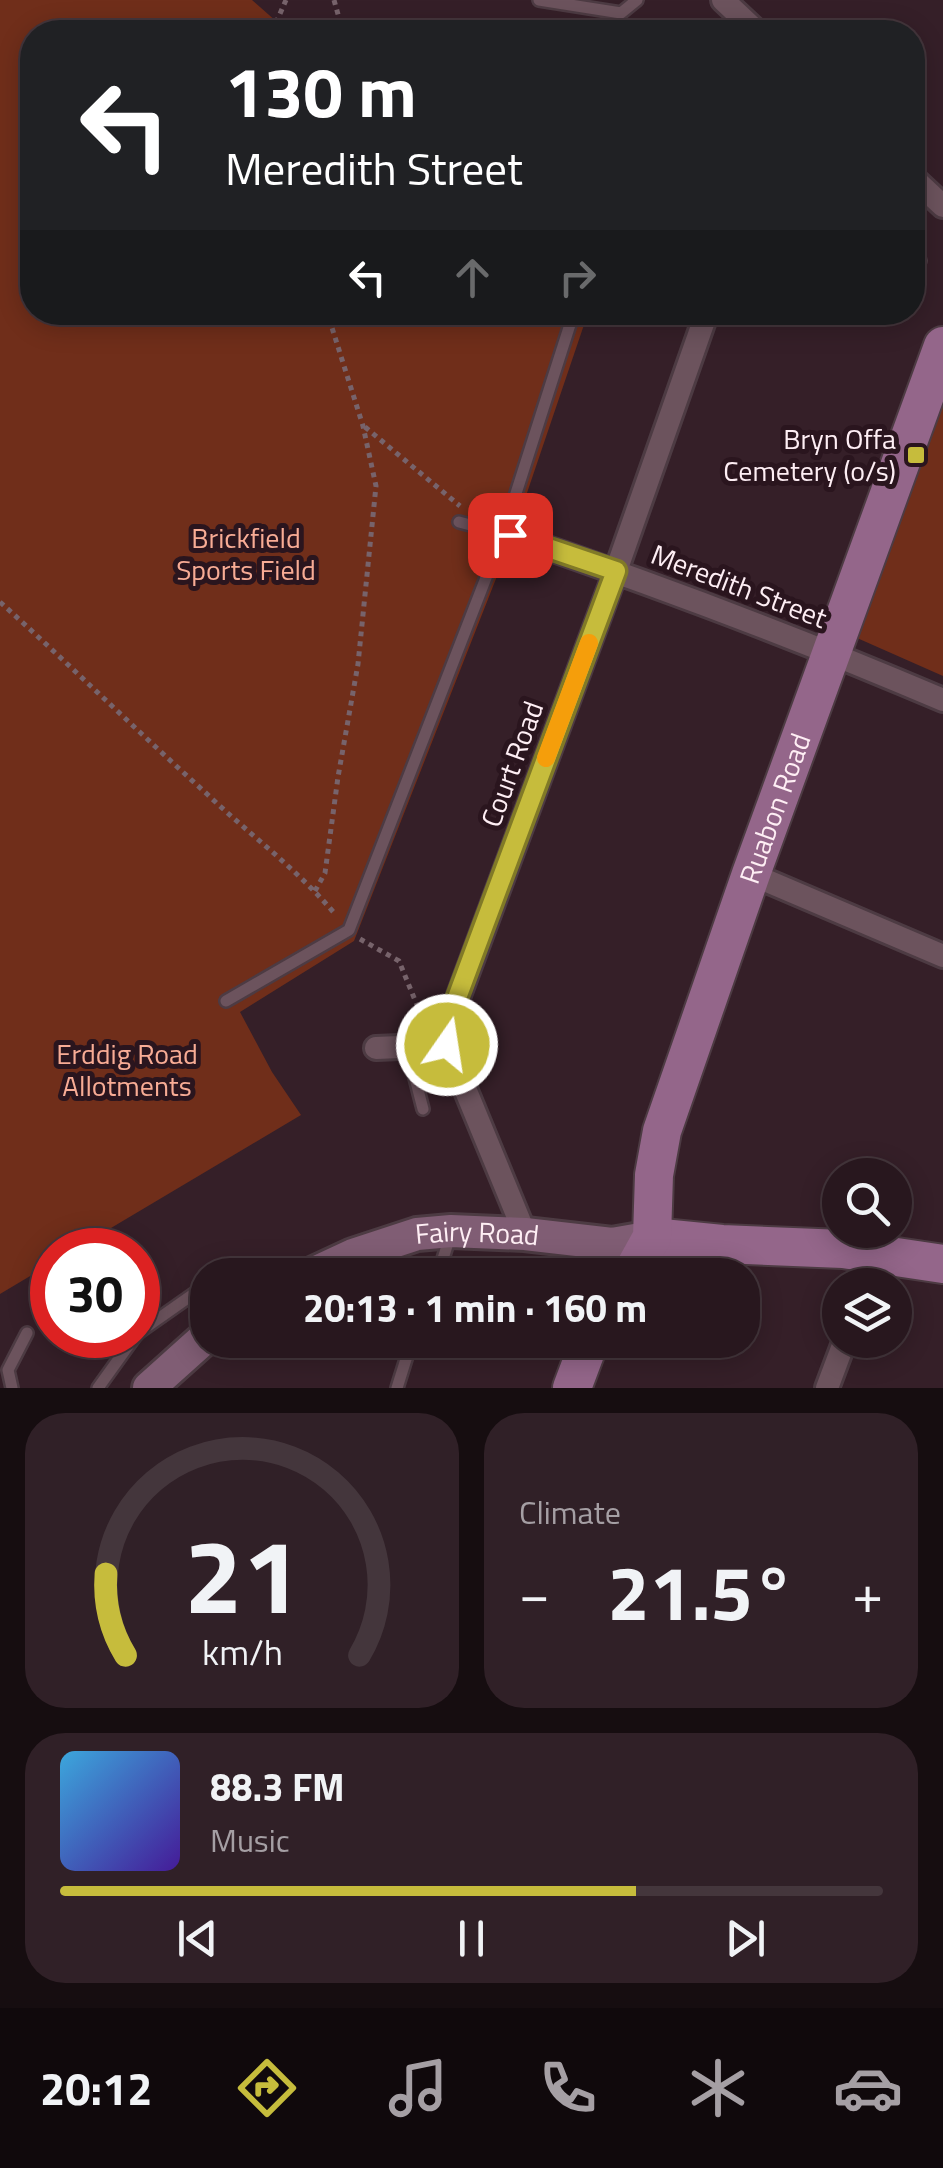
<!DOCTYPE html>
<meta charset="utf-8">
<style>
:root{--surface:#28171e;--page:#302027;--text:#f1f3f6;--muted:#a59fa4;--line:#44363c;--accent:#c6bc3c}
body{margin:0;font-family:"Titillium Web",sans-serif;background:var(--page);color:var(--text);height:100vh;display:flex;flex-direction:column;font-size:38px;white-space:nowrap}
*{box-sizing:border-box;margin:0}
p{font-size:32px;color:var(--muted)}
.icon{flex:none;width:55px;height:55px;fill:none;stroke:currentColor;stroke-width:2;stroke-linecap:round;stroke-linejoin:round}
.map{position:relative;height:1388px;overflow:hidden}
.sheet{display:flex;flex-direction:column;gap:25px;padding:25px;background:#160d10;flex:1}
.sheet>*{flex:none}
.hud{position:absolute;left:20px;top:20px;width:905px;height:305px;border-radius:40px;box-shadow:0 5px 25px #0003,0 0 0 2px var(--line);background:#202124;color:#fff;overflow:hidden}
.controls{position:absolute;left:822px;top:1158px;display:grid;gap:20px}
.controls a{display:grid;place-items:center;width:90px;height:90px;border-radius:50%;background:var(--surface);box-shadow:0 5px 25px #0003,0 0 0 2px var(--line);font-size:50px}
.speed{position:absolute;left:30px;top:1228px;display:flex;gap:20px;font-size:50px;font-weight:700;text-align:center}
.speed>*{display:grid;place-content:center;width:130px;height:130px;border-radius:50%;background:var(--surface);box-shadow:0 5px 25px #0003,0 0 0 2px var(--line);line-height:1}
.speed .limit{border:15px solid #d22;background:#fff;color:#111}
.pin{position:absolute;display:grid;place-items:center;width:85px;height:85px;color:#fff;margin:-42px;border-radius:20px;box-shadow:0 5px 15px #0006}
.me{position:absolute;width:110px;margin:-55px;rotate:13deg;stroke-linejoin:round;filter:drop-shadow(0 0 8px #0008)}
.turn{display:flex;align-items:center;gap:35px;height:210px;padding:0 40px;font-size:45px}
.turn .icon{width:130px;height:130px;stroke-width:2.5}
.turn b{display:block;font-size:70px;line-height:85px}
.lanes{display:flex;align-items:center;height:95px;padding:0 40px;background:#0003;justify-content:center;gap:50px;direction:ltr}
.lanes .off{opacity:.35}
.big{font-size:75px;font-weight:700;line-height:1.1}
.sheet .tile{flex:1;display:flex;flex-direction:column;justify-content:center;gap:15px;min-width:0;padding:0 35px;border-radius:40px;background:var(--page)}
.sheet .dial{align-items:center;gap:0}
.dial svg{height:260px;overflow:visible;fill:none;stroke:var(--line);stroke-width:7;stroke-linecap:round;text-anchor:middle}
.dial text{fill:var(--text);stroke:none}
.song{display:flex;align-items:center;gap:30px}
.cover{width:120px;height:120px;border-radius:15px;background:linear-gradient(135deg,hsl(200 70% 55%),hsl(260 70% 35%))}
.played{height:10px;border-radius:5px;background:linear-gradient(90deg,var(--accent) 70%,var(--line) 70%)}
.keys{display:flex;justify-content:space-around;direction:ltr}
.heat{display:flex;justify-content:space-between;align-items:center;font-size:55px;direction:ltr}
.sheet .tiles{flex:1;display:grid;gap:25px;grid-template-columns:1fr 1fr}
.tile:last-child{grid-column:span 2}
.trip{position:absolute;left:190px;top:1258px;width:570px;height:100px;border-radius:40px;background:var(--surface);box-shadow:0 5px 25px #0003,0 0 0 2px var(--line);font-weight:700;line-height:100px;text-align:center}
.dock{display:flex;height:160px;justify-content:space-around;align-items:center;background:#10090c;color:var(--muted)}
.dock .icon{width:70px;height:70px}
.dock .current{color:var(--accent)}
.dock b{font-size:45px;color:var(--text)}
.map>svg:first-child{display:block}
</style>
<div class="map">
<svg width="943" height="1388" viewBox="0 0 943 1388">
<rect width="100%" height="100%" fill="#351f28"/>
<path fill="#702e1a" d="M0 0H252L277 22 297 32H32V312L588 313 510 543 354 941 240 1012 272 1072 301 1115 74 1250H52V1263L0 1294Z
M943 384V676L848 634Z"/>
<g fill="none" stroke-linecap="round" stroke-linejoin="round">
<g stroke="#4d3b43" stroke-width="16">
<path id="lane" d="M539 0 621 13 637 0
M912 255 920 261
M459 522 508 535
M226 1001 349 930 503 534 574 312
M407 1047 423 1109
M438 1275 450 1236
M138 1333 202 1288
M12 1388 8 1370 27 1333
M98 1388 136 1335
M397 1388 412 1340"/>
</g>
<g stroke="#4d3b43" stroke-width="28">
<path id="street" d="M723 0 757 32
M912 177 943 206
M510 535C656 585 801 639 943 700
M751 874 943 956
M376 1048 447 1045
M525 1234 447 1045 449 1022 616 571 707 312
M865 1285 877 1254
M827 1388 845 1340"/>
</g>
<g stroke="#4d3b43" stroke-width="38">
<g id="secondary">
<path id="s1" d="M310 1275 353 1255 417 1234 451 1231 525 1234 612 1244 652 1237"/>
<path d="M149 1388 208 1335"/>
</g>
</g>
<g stroke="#4d3b43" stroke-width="42">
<g id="primary">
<path d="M652 1237 722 1244 843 1249 943 1264"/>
<path id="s2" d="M631 1275 652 1237 654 1175 662 1131 751 874 943 346"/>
<path d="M572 1388 590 1340"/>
</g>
</g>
<path stroke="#77636b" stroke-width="5" stroke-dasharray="5 5" stroke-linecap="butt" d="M334 0 343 32
M272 32 286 0
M365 427 460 506
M0 602C70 665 137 731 207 794 250 835 296 868 335 914
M315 891 325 873 338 777 358 664 376 486 363 426 327 312
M360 939 399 961 417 1005 427 1019"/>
<use href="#lane" stroke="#6c535d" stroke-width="11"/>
<use href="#street" stroke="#6c535d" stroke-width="22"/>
<use href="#secondary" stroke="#805d74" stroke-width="32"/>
<use href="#primary" stroke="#94668a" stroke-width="38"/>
</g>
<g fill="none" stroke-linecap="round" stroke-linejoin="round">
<g stroke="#817a27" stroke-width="25">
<path id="route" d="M447 1045 448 1022 616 571 510 535"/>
</g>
<use href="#route" stroke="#c6bc3c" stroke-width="18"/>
<path stroke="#f59e0b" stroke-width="18" d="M546 758 589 643"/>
</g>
<rect fill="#c6bc3c" stroke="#2a151e" stroke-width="4" x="906" y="445" width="20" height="20" rx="5"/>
<g text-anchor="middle" stroke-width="10" stroke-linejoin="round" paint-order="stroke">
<g font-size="28" fill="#feeef4" stroke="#2a151e" text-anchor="end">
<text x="896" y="449">Bryn Offa<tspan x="896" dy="32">Cemetery (o/s)</tspan></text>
</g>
<g font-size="28" fill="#f8ac95" stroke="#2a151e">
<text x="246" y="548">Brickfield<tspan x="246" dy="32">Sports Field</tspan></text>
<text x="127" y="1064">Erddig Road<tspan x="127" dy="32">Allotments</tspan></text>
</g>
<g font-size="28" fill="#feeef4" stroke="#2a151e">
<text transform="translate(739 586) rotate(21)" y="10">Meredith Street</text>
<text transform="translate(512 764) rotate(-70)" y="10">Court Road</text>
<text dy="10" stroke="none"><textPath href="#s2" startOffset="492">Ruabon Road</textPath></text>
<text dy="10" stroke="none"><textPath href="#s1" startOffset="175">Fairy Road</textPath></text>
</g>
</g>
</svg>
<div class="controls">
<a><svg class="icon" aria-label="search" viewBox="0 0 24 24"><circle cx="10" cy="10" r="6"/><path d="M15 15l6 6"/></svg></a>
<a><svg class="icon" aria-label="layers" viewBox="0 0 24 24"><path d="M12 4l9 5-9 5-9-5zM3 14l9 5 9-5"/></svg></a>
</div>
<div class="speed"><div class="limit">30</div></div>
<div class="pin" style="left:510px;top:535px;background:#d93025"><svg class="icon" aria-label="arrive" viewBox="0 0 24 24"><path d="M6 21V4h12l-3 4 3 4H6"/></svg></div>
<svg class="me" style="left:447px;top:1045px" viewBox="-20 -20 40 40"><circle r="17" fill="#c6bc3c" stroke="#fff" stroke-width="3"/><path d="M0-11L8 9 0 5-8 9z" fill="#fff"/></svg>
<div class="trip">20:13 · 1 min · 160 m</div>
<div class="hud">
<div class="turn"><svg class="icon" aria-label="left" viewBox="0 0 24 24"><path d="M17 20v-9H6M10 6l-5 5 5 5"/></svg><div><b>130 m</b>Meredith Street</div></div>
<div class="lanes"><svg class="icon" aria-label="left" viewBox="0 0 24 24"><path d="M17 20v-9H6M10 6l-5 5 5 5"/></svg><svg class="icon off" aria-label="ahead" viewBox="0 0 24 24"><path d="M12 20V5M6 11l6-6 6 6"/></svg><svg class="icon off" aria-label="right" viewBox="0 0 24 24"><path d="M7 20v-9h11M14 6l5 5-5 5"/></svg></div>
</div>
</div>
<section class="sheet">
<div class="tiles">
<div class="tile dial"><svg viewBox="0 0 100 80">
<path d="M14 69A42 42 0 1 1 86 69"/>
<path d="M14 69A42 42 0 0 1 8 44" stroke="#c6bc3c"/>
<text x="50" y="56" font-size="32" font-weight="700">21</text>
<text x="50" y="72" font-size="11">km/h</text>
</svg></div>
<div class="tile"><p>Climate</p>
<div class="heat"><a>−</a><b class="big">21.5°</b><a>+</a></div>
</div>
<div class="tile">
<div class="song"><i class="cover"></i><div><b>88.3 FM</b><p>Music</p></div></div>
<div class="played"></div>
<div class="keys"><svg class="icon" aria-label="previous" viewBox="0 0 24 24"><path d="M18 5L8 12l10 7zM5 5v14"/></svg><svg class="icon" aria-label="pause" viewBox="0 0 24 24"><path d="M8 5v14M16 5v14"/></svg><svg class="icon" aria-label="next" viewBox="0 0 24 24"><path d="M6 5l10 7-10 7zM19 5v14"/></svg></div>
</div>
</div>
</section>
<nav class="dock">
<b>20:12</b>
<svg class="icon current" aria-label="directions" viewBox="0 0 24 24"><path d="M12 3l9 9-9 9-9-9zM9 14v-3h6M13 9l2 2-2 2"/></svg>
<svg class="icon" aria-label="music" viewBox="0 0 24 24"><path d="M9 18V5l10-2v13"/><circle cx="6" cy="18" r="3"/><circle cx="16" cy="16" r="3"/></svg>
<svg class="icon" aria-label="phone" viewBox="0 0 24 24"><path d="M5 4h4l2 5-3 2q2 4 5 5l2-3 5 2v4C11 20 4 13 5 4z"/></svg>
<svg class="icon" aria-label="climate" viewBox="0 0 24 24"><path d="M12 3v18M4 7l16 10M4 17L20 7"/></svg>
<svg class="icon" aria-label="car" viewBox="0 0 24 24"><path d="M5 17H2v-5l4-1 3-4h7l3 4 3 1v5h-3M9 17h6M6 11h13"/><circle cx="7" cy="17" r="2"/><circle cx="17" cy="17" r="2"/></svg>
</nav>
